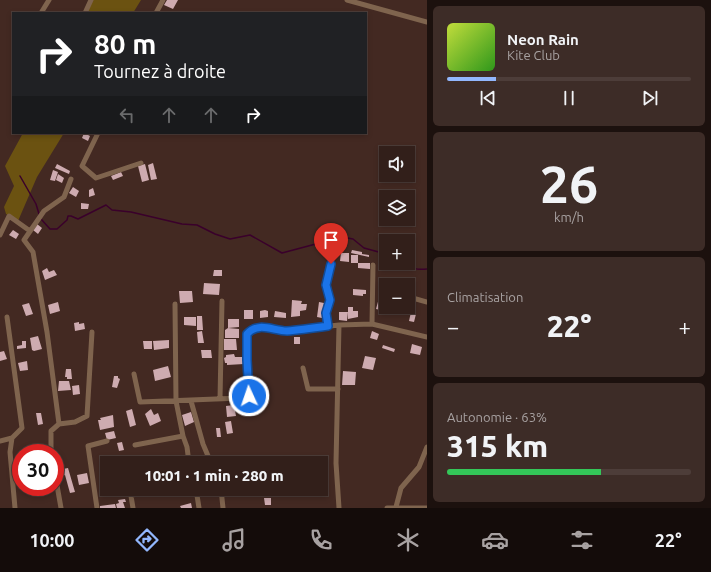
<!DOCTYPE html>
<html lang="fr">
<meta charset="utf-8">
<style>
:root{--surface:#321f1a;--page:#3d2c27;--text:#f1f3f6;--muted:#a8a2a2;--line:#4d3d39;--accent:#92b7fd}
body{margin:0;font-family:Ubuntu,sans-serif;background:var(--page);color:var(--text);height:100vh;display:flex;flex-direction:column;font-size:15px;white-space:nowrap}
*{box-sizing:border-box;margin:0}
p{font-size:13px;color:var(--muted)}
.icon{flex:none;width:22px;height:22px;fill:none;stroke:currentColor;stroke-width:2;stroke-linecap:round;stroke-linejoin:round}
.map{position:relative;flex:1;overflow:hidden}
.details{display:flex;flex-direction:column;gap:6px;padding:6px;background:#1c110e;width:284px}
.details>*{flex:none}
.guide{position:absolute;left:12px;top:12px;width:355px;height:122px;border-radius:0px;box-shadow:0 2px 6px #0003,0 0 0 1px var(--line);background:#202124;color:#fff;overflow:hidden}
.controls{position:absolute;left:379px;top:146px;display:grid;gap:8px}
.controls a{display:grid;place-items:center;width:36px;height:36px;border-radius:0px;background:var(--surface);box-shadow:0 2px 6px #0003,0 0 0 1px var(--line);font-size:20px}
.speed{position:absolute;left:12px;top:444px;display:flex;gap:8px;font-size:20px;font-weight:700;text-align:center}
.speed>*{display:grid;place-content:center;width:52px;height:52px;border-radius:50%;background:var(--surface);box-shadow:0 2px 6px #0003,0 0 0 1px var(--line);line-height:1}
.speed .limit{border:6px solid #d22;background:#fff;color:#111}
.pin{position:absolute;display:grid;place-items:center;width:34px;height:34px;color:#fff;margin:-41px -17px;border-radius:50% 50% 50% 0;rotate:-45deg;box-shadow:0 0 4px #0007}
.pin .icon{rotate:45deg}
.me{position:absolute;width:44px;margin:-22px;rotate:357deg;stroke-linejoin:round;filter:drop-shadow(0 0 3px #0008)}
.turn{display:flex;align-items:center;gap:14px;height:84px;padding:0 16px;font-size:18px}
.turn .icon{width:52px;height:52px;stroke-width:2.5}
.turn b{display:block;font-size:28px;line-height:34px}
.lanes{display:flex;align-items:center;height:38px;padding:0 16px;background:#0003;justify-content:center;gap:20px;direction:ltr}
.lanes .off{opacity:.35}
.big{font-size:30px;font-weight:800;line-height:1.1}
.details .tile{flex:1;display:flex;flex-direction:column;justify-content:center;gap:6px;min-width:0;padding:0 14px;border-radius:6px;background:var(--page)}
.details .dial{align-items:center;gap:0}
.dial b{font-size:52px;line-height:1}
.song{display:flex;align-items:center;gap:12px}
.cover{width:48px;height:48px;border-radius:6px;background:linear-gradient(135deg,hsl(70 70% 55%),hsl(110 70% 35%))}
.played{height:4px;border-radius:2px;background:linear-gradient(90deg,var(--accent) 20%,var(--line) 20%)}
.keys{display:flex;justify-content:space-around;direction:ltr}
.heat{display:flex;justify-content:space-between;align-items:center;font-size:22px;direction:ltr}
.charge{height:6px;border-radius:3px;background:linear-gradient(90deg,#34c759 63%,var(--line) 0)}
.trip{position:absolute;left:100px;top:456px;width:228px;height:40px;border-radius:0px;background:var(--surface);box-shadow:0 2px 6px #0003,0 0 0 1px var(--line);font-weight:800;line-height:40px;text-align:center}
.menu{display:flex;height:64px;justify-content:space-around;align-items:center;background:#140c0a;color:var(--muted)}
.menu .icon{width:28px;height:28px}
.menu .current{color:var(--accent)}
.menu b{font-size:18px;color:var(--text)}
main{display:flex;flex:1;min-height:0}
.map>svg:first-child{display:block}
</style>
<main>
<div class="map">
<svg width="427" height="508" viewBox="0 0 427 508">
<rect width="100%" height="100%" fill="#432922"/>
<path fill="#6b5211" d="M93 0H141L133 13H86Z
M23 133H64L37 177 18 221 6 214 4 207 14 186 5 166Z"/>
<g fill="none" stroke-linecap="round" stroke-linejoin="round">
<path stroke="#3a002b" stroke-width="1.5" d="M20 176 36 204 39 214
M41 219 50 229H57L67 220 68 216H71L78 219 106 205 112 210 131 212 182 224 197 225 215 234 230 239 250 235 282 253 342 237 353 239 364 248 386 254
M404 263C412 269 417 270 427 269"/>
</g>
<path fill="#ceabb0" d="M167 0H178L173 9 164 5Z
M84 133 90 136 88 141 82 138Z
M153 163 157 179 151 180 148 165Z
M57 164 70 171 69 174 55 168Z
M145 164 149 180 142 182 138 166Z
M53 170 58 172 55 181 50 180Z
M121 172 123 176 113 180 111 176Z
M58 174 64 178 62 183 56 180Z
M73 187 79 191 76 197 69 193Z
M93 188 95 195 89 197V190Z
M81 203 89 204 88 209H81Z
M37 224 42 228 38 234 33 230Z
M13 230 19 234 16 239 9 235Z
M352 250 362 252V254L369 255V257L351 253Z
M341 253H349V262L340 261Z
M351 255H358V263H351Z
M358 263H370V269L358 268Z
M47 268 49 272 54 270 57 275 45 280 42 271Z
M214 270H222V276H213Z
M204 283 220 284 219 295 203 294Z
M353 289 366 290V294H363V296L353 295Z
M179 291H192L193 302 180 303Z
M379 298 386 300 385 311 376 309Z
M292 300 302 301 301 304H307L306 310 300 311V316L291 317Z
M58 302 60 311 50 314 48 305Z
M319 302 324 303 322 318 317 317Z
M29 303 33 314 26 316 22 305Z
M348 307H353V311H358V317L348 319Z
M244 310H253V319H244Z
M265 310 268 311V317L260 318V311Z
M275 311 286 313V318L274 317Z
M339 312H348L347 321 339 320Z
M411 312 416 314 414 322 409 321Z
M197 316H202L203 330H197Z
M184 317H196V326L184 325Z
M228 319H239V327L228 328Z
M79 322V324L84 323 85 329 75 331 74 323Z
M228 328 239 329V338H225V330Z
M202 331 204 343H198L197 332Z
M372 331 379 334 377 340 370 338Z
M38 336 42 349 34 351 32 350 30 338Z
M294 337H300V344H294Z
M224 339H236L237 350H224Z
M169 340V348L154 350 153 341Z
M22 341H26V348L17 349V346L22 345Z
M143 341H152V349H144Z
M412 344 422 347 420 355 410 353Z
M383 345 395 349 394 352 382 348Z
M201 350H211L212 358H202Z
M4 351 7 359 0 361V352Z
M234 354 235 357H244V364L227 365V363H225L224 358 226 357V355Z
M365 356 376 358 373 370 362 368Z
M27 361 28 370 20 371 18 363Z
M168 366 171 377 155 381 153 370Z
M66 369H71L72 379H67V377H65Z
M343 371 356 372 355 385H342Z
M114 376H118V378L120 379 117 388 112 387Z
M59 381H69L71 390 58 391Z
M79 385 80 394 73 395 72 386Z
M234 405 236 416 227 417 226 406Z
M132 409 136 425 130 427 126 411Z
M151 409 154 415 158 413 161 421 150 426 145 414Z
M191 412 194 422 185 426 182 415Z
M36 413H41L43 424 38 425Z
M113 415 114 427 100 430 98 420H101L100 418Z
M231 421 233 433 227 434 225 422Z
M216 428H220L221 437H217Z
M114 431 116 438 107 440 105 433Z
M122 442 124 450 119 451 117 443Z
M182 455 184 463H171L170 461Z
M68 468 75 492 70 493 65 475 59 477 58 470Z
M87 473 89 483 79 485 77 475Z
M264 498H271V505H265Z
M125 499 126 502H123L125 508H117L116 504 119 503 118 500Z
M191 503 192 508H181L180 506Z
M115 504 116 508H100V506Z"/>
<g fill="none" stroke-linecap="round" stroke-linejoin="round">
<path stroke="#7f644e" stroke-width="5" d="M347 0 427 22
M41 13 49 0
M85 13 91 0
M156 13 163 0
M98 133 82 166 96 178 141 163
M0 235 9 216 30 231
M409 297 427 302
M175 304 176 401 183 436
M7 317 22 428 12 438 10 452 15 508
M372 324 373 265
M328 326 326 313 330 300 326 285 331 264
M303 368 308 389H338
M134 374 140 402 241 398 247 397 250 394 247 360V334L252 330 265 327 285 331 339 325 372 324 427 337
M220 399 222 301
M191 401 203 444 211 463
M59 424 47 332 33 252 24 240 44 211 64 197 71 179
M0 441 12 438
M135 445 183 436 187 447 189 463
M51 453V431L59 424 75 422 87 416 92 332
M55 474 61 508
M196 489 199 508
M221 489 223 508
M396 507 401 488 419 467 427 447
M97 508 88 446 107 441
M133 508 131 496 146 489
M339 508 336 463 339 325
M387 508H427"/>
</g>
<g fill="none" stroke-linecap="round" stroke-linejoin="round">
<g stroke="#114b97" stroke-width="10">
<path id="route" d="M249 396 247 360V334C259 321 273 331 287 331 300 330 314 328 328 326L326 313 330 300 326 285 331 264"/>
</g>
<use href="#route" stroke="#1a73e8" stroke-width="7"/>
</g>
</svg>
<div class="controls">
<a><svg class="icon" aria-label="sound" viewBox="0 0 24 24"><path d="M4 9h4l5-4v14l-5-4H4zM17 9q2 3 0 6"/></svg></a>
<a><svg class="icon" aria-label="layers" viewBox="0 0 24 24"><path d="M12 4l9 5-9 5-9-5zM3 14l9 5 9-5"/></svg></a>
<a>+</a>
<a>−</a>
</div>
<div class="speed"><div class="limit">30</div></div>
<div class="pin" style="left:331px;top:264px;background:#d93025"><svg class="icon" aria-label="arrive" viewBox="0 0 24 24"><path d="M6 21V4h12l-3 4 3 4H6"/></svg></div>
<svg class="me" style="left:249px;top:396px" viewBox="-20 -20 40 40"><circle r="17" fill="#1a73e8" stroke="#fff" stroke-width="3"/><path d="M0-11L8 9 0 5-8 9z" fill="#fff"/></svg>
<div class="trip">10:01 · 1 min · 280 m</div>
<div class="guide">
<div class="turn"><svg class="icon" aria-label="right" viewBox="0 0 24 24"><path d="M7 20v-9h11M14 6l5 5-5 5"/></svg><div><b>80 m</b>Tournez à droite</div></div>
<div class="lanes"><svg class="icon off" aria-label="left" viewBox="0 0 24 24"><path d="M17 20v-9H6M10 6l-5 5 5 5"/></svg><svg class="icon off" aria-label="ahead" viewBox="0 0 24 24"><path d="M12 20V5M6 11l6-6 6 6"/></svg><svg class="icon off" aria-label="ahead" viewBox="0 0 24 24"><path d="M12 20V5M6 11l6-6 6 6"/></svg><svg class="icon" aria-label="right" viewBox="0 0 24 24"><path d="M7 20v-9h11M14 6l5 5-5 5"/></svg></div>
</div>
</div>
<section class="details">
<div class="tile">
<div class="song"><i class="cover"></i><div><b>Neon Rain</b><p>Kite Club</p></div></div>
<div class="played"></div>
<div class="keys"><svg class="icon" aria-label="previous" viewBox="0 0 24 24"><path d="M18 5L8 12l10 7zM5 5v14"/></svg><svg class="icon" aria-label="pause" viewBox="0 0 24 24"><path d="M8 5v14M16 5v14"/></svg><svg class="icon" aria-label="next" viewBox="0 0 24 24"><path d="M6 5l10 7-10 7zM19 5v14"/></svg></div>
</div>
<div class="tile dial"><b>26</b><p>km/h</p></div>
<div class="tile"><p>Climatisation</p>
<div class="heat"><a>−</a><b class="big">22°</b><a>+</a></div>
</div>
<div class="tile"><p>Autonomie · 63%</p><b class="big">315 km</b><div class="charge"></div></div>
</section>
</main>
<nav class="menu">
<b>10:00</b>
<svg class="icon current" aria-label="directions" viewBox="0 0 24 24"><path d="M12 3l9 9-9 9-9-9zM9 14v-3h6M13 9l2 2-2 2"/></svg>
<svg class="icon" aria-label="music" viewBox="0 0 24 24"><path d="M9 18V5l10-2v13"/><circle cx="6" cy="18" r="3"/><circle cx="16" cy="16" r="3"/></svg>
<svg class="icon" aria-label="phone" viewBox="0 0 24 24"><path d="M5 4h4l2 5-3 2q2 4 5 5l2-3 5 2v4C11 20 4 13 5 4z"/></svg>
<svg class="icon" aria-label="climate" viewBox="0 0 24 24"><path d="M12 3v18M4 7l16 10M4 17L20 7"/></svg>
<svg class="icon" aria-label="car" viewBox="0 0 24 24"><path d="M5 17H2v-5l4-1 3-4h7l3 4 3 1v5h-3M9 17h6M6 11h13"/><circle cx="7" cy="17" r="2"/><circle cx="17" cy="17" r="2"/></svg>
<svg class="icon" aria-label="filters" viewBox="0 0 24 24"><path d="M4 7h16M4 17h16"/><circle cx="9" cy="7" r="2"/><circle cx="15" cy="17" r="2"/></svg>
<b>22°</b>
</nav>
